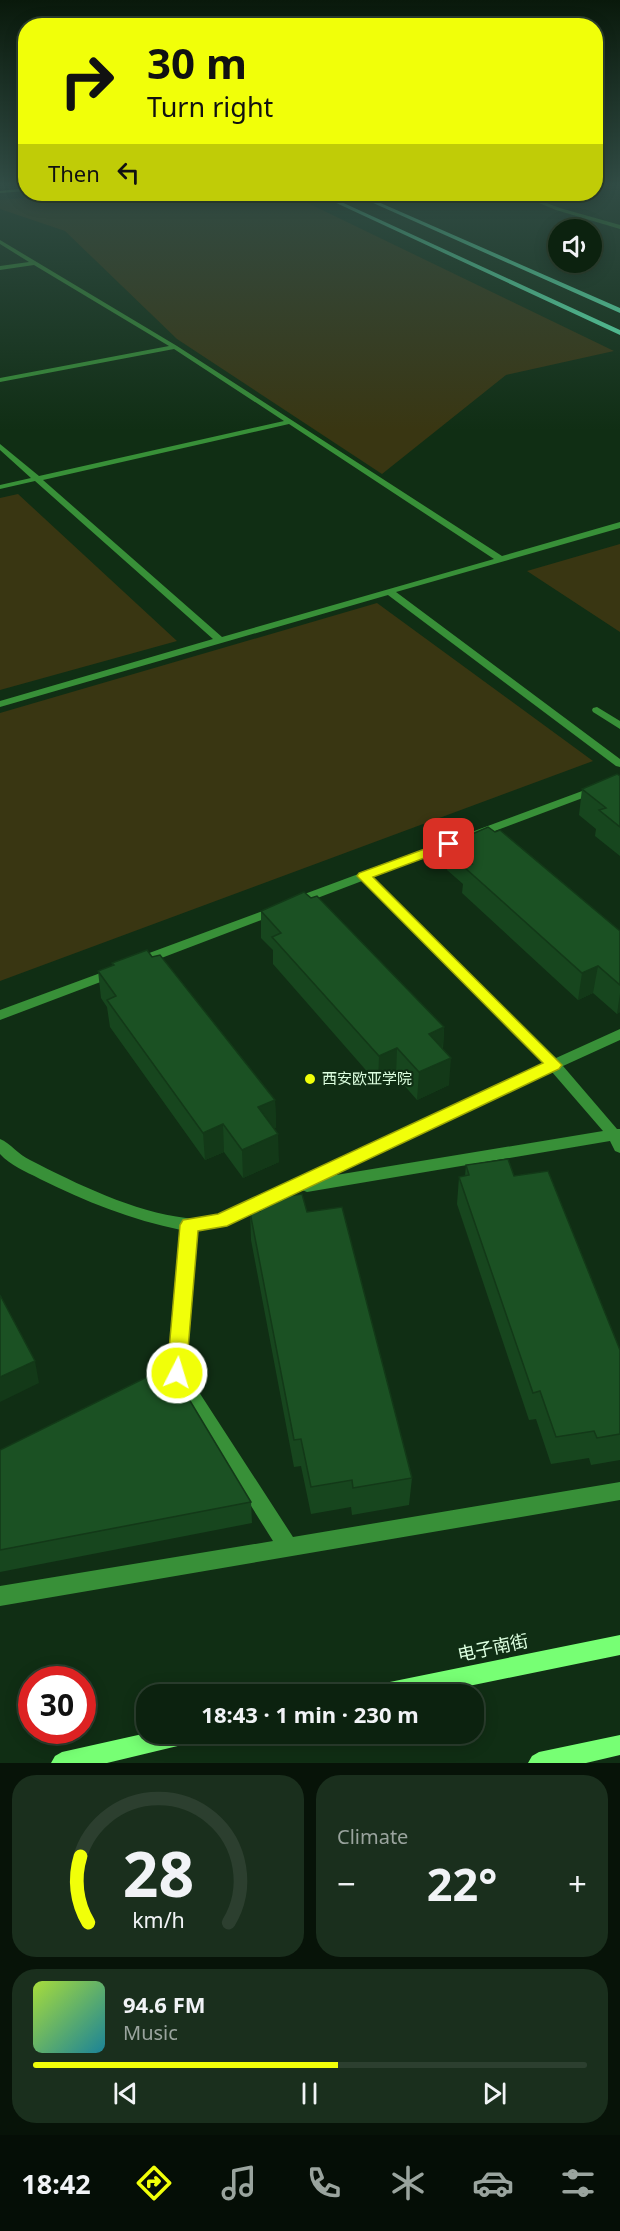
<!DOCTYPE html>
<meta charset="utf-8">
<style>
:root{--surface:#0c220f;--page:#1a2f1d;--text:#f1f3f6;--muted:#9aa49e;--line:#2c3f2f;--accent:#f1ff09}
body{margin:0;font-family:"Noto Sans","Noto Sans SC",sans-serif;background:var(--page);color:var(--text);height:100vh;display:flex;flex-direction:column;font-size:22px;white-space:nowrap}
*{box-sizing:border-box;margin:0}
p{font-size:20px;color:var(--muted)}
.icon{flex:none;width:33px;height:33px;fill:none;stroke:currentColor;stroke-width:2;stroke-linecap:round;stroke-linejoin:round}
.map{position:relative;height:1763px;overflow:hidden}
.details{display:flex;flex-direction:column;gap:12px;padding:12px;background:#071308;flex:1}
.details>*{flex:none}
.top-card{position:absolute;left:18px;top:18px;width:585px;height:183px;border-radius:24px;box-shadow:0 3px 15px #0003,0 0 0 2px var(--line);background:#f1ff09;color:#111;overflow:hidden}
.buttons{position:absolute;left:548px;top:219px;display:grid;gap:12px}
.buttons a{display:grid;place-items:center;width:54px;height:54px;border-radius:50%;background:var(--surface);box-shadow:0 3px 15px #0003,0 0 0 2px var(--line);font-size:30px}
.speed{position:absolute;left:18px;top:1666px;display:flex;gap:12px;font-size:30px;font-weight:700;text-align:center}
.speed>*{display:grid;place-content:center;width:78px;height:78px;border-radius:50%;background:var(--surface);box-shadow:0 3px 15px #0003,0 0 0 2px var(--line);line-height:1}
.speed .limit{border:9px solid #d22;background:#fff;color:#111}
.pin{position:absolute;display:grid;place-items:center;width:51px;height:51px;color:#fff;margin:-26px;border-radius:12px;box-shadow:0 3px 9px #0006}
.me{position:absolute;width:66px;margin:-33px;rotate:5deg;stroke-linejoin:round;filter:drop-shadow(0 0 4px #0008)}
.turn{display:flex;align-items:center;gap:21px;height:126px;padding:0 30px;font-size:27px}
.turn .icon{width:78px;height:78px;stroke-width:2.5}
.turn b{display:block;font-size:42px;line-height:51px}
.then{display:flex;align-items:center;height:57px;padding:0 30px;background:#0003;gap:12px;font-size:22px}
.big{font-size:45px;font-weight:700;line-height:1.1}
.details .widget{flex:1;display:flex;flex-direction:column;justify-content:center;gap:9px;min-width:0;padding:0 21px;border-radius:24px;background:var(--page)}
.details .dial{align-items:center;gap:0}
.dial svg{height:156px;overflow:visible;fill:none;stroke:var(--line);stroke-width:7;stroke-linecap:round;text-anchor:middle}
.dial text{fill:var(--text);stroke:none}
.song{display:flex;align-items:center;gap:18px}
.cover{width:72px;height:72px;border-radius:9px;background:linear-gradient(135deg,hsl(80 70% 55%),hsl(190 70% 35%))}
.played{height:6px;border-radius:3px;background:linear-gradient(90deg,var(--accent) 55%,var(--line) 55%)}
.keys{display:flex;justify-content:space-around;direction:ltr}
.heat{display:flex;justify-content:space-between;align-items:center;font-size:33px;direction:ltr}
.details .tiles{flex:1;display:grid;gap:12px;grid-template-columns:1fr 1fr}
.widget:last-child{grid-column:span 2}
.trip{position:absolute;left:136px;top:1684px;width:348px;height:60px;border-radius:24px;background:var(--surface);box-shadow:0 3px 15px #0003,0 0 0 2px var(--line);font-weight:700;line-height:60px;text-align:center}
.dock{display:flex;height:96px;justify-content:space-around;align-items:center;background:#050e06;color:var(--muted)}
.dock .icon{width:42px;height:42px}
.dock .active{color:var(--accent)}
.dock b{font-size:27px;color:var(--text)}
.map>svg:first-child{display:block}
</style>
<div class="map">
<svg width="620" height="1763" viewBox="0 0 620 1763">
<rect width="100%" height="100%" fill="#102e14"/>
<path fill="#393612" d="M70 194H289L614 351 506 375 382 474 177 339 65 231 0 209V200Z
M18 494 177 641 0 690V498Z
M620 544V632L527 571Z
M377 603 593 761 0 981V713Z"/>
<g fill="none" stroke-linecap="round" stroke-linejoin="round">
<path fill="#389038" fill-rule="evenodd" d="M607 183H615L596 190V188Z
M517 194H522L560 208 620 225V229L556 210Z
M0 240 177 346 502 556 620 522V528L396 592 620 759V767L616 766 388 595 0 707V701L213 639 35 481 0 489V485L31 478 0 450V444L39 476 284 421 174 349 0 382V378L169 346 34 265 0 270V266L29 262 0 244ZM289 424 494 559 222 637 43 480Z
M597 707 620 721V729L593 712 592 710 593 708Z
M620 777V784L372 877 556 1058 620 1029V1040L563 1066 617 1129H620V1153L615 1151 610 1141 307 1192 302 1190 226 1225 196 1230 186 1372 293 1537 620 1482V1500L0 1606V1586L273 1541 174 1383 161 1389 155 1386 152 1381 155 1376 169 1369 181 1230C132 1220 84 1201 40 1179 25 1171 11 1166 0 1154V1139C10 1143 19 1155 30 1160 77 1184 134 1212 186 1218 197 1220 209 1216 219 1215L544 1064 362 881 299 905 295 906 289 902 291 899ZM552 1072 603 1131 330 1176Z
M276 906 282 910 280 913 143 965 138 966 132 962 133 959Z
M114 968 119 969 120 972 119 975 0 1020V1010Z"/>
<path fill="#77ff74" fill-rule="evenodd" d="M26 188V191L0 193V191Z
M620 1635V1655L425 1695H365L368 1688 375 1685Z
M147 1733 196 1734 193 1741 186 1744 107 1763H51L55 1756 62 1752Z
M620 1735V1755L586 1763H528L532 1756 539 1752Z"/>
<path fill="#64ffbf" fill-rule="evenodd" d="M317 194H324L620 330V335Z
M353 194H360L620 308V313Z"/>
</g>
<path fill="#17461e" d="M620 776V856L595 836 596 829 579 815 582 789Z
M495 832 620 931V1012L617 1014 593 993 578 1000 462 893 463 884 447 870 449 844Z
M261 911 444 1027 443 1049 449 1085 417 1100 396 1076 378 1084 273 964V950L261 938Z
M112 963 275 1100 276 1128H274L279 1162 243 1178 224 1152 205 1160 110 1027 107 1007 101 998 98 971 113 966Z
M466 1165 514 1176 620 1350V1460L591 1465 589 1458 551 1464 536 1419 529 1420 457 1204 459 1177 465 1176Z
M258 1200 307 1212 412 1478 409 1505 352 1515 351 1507 311 1514 301 1466 294 1467 251 1240 250 1212 258 1211Z
M0 1450 251 1502 252 1523 0 1572Z"/>
<path fill="#133918" d="M598 966 593 993 578 1000 582 973Z
M620 993V1012L617 1014Z
M444 1027 442 1055 429 1034Z
M397 1048 396 1076 378 1084 379 1056Z
M451 1058 449 1085 417 1100 419 1072Z
M275 1100 276 1128 259 1135 258 1107Z
M223 1124 224 1152 205 1160 203 1133Z
M278 1134 279 1162 243 1178 242 1150Z
M35 1361 39 1383 0 1402V1377Z"/>
<path fill="#1b5123" stroke="#133918" stroke-width="1.5" d="M617 774 620 776V827L599 810 606 808 582 789Z
M488 827 495 832 500 830 620 931V985L598 966 582 973 464 867 472 864 449 844Z
M304 892 311 898 317 896 444 1027 429 1034 451 1058 419 1072 397 1048 379 1056 272 937 281 933 261 911Z
M147 950 152 957 160 955 275 1100 258 1107 278 1134 242 1150 223 1124 203 1133 107 1000 116 996 98 971 114 965 112 963Z
M508 1159 514 1176 548 1171 620 1350V1434L597 1438 594 1431 556 1437 540 1391 533 1393 459 1177 469 1175 466 1165Z
M302 1194 307 1212 342 1207 412 1478 353 1488 352 1480 311 1487 301 1439 294 1440 250 1212 260 1211 258 1200Z
M0 1295 35 1361 0 1377Z
M169 1366 251 1502 0 1550V1450Z"/>
<linearGradient id="sky" x2="0" y2="1"><stop stop-color="#09190b"/><stop offset="0.43" stop-color="#314c45"/><stop offset="1" stop-color="#314c45" stop-opacity="0"/></linearGradient>
<rect width="620" height="430" fill="url(#sky)"/>
<path fill="#f1ff09" stroke="#9da606" stroke-width="1.5" d="M449 840 454 841 456 844 454 847 373 877 562 1065 559 1069 227 1226 198 1231 186 1373 184 1379 177 1381 170 1379 167 1373 180 1225 183 1220 218 1214 543 1063 357 876 359 873Z"/>
<circle fill="#f1ff09" stroke="#102e14" stroke-width="2" cx="310" cy="1079" r="6"/>
<g text-anchor="middle" stroke-width="4.5" stroke-linejoin="round" paint-order="stroke">
<g font-size="15" fill="#ddffe0" stroke="#102e14" text-anchor="start">
<text x="322" y="1084">西安欧亚学院</text>
</g>
<g font-size="18" fill="#ddffe0" stroke="#102e14">
<text transform="translate(493 1648) rotate(-12)" y="6">电子南街</text>
</g>
</g>
</svg>
<div class="buttons">
<a><svg class="icon" aria-label="sound" viewBox="0 0 24 24"><path d="M4 9h4l5-4v14l-5-4H4zM17 9q2 3 0 6"/></svg></a>
</div>
<div class="speed"><div class="limit">30</div></div>
<div class="pin" style="left:449px;top:844px;background:#d93025"><svg class="icon" aria-label="arrive" viewBox="0 0 24 24"><path d="M6 21V4h12l-3 4 3 4H6"/></svg></div>
<svg class="me" style="left:177px;top:1373px" viewBox="-20 -20 40 40"><circle r="17" fill="#f1ff09" stroke="#fff" stroke-width="3"/><path d="M0-11L8 9 0 5-8 9z" fill="#fff"/></svg>
<div class="trip">18:43 · 1 min · 230 m</div>
<div class="top-card">
<div class="turn"><svg class="icon" aria-label="right" viewBox="0 0 24 24"><path d="M7 20v-9h11M14 6l5 5-5 5"/></svg><div><b>30 m</b>Turn right</div></div>
<div class="then">Then<svg class="icon" aria-label="left" viewBox="0 0 24 24"><path d="M17 20v-9H6M10 6l-5 5 5 5"/></svg></div>
</div>
</div>
<section class="details">
<div class="tiles">
<div class="widget dial"><svg viewBox="0 0 100 80">
<path d="M14 69A42 42 0 1 1 86 69"/>
<path d="M14 69A42 42 0 0 1 10 35" stroke="#f1ff09"/>
<text x="50" y="56" font-size="32" font-weight="700">28</text>
<text x="50" y="72" font-size="11">km/h</text>
</svg></div>
<div class="widget"><p>Climate</p>
<div class="heat"><a>−</a><b class="big">22°</b><a>+</a></div>
</div>
<div class="widget">
<div class="song"><i class="cover"></i><div><b>94.6 FM</b><p>Music</p></div></div>
<div class="played"></div>
<div class="keys"><svg class="icon" aria-label="previous" viewBox="0 0 24 24"><path d="M18 5L8 12l10 7zM5 5v14"/></svg><svg class="icon" aria-label="pause" viewBox="0 0 24 24"><path d="M8 5v14M16 5v14"/></svg><svg class="icon" aria-label="next" viewBox="0 0 24 24"><path d="M6 5l10 7-10 7zM19 5v14"/></svg></div>
</div>
</div>
</section>
<nav class="dock">
<b>18:42</b>
<svg class="icon active" aria-label="directions" viewBox="0 0 24 24"><path d="M12 3l9 9-9 9-9-9zM9 14v-3h6M13 9l2 2-2 2"/></svg>
<svg class="icon" aria-label="music" viewBox="0 0 24 24"><path d="M9 18V5l10-2v13"/><circle cx="6" cy="18" r="3"/><circle cx="16" cy="16" r="3"/></svg>
<svg class="icon" aria-label="phone" viewBox="0 0 24 24"><path d="M5 4h4l2 5-3 2q2 4 5 5l2-3 5 2v4C11 20 4 13 5 4z"/></svg>
<svg class="icon" aria-label="climate" viewBox="0 0 24 24"><path d="M12 3v18M4 7l16 10M4 17L20 7"/></svg>
<svg class="icon" aria-label="car" viewBox="0 0 24 24"><path d="M5 17H2v-5l4-1 3-4h7l3 4 3 1v5h-3M9 17h6M6 11h13"/><circle cx="7" cy="17" r="2"/><circle cx="17" cy="17" r="2"/></svg>
<svg class="icon" aria-label="filters" viewBox="0 0 24 24"><path d="M4 7h16M4 17h16"/><circle cx="9" cy="7" r="2"/><circle cx="15" cy="17" r="2"/></svg>
</nav>
